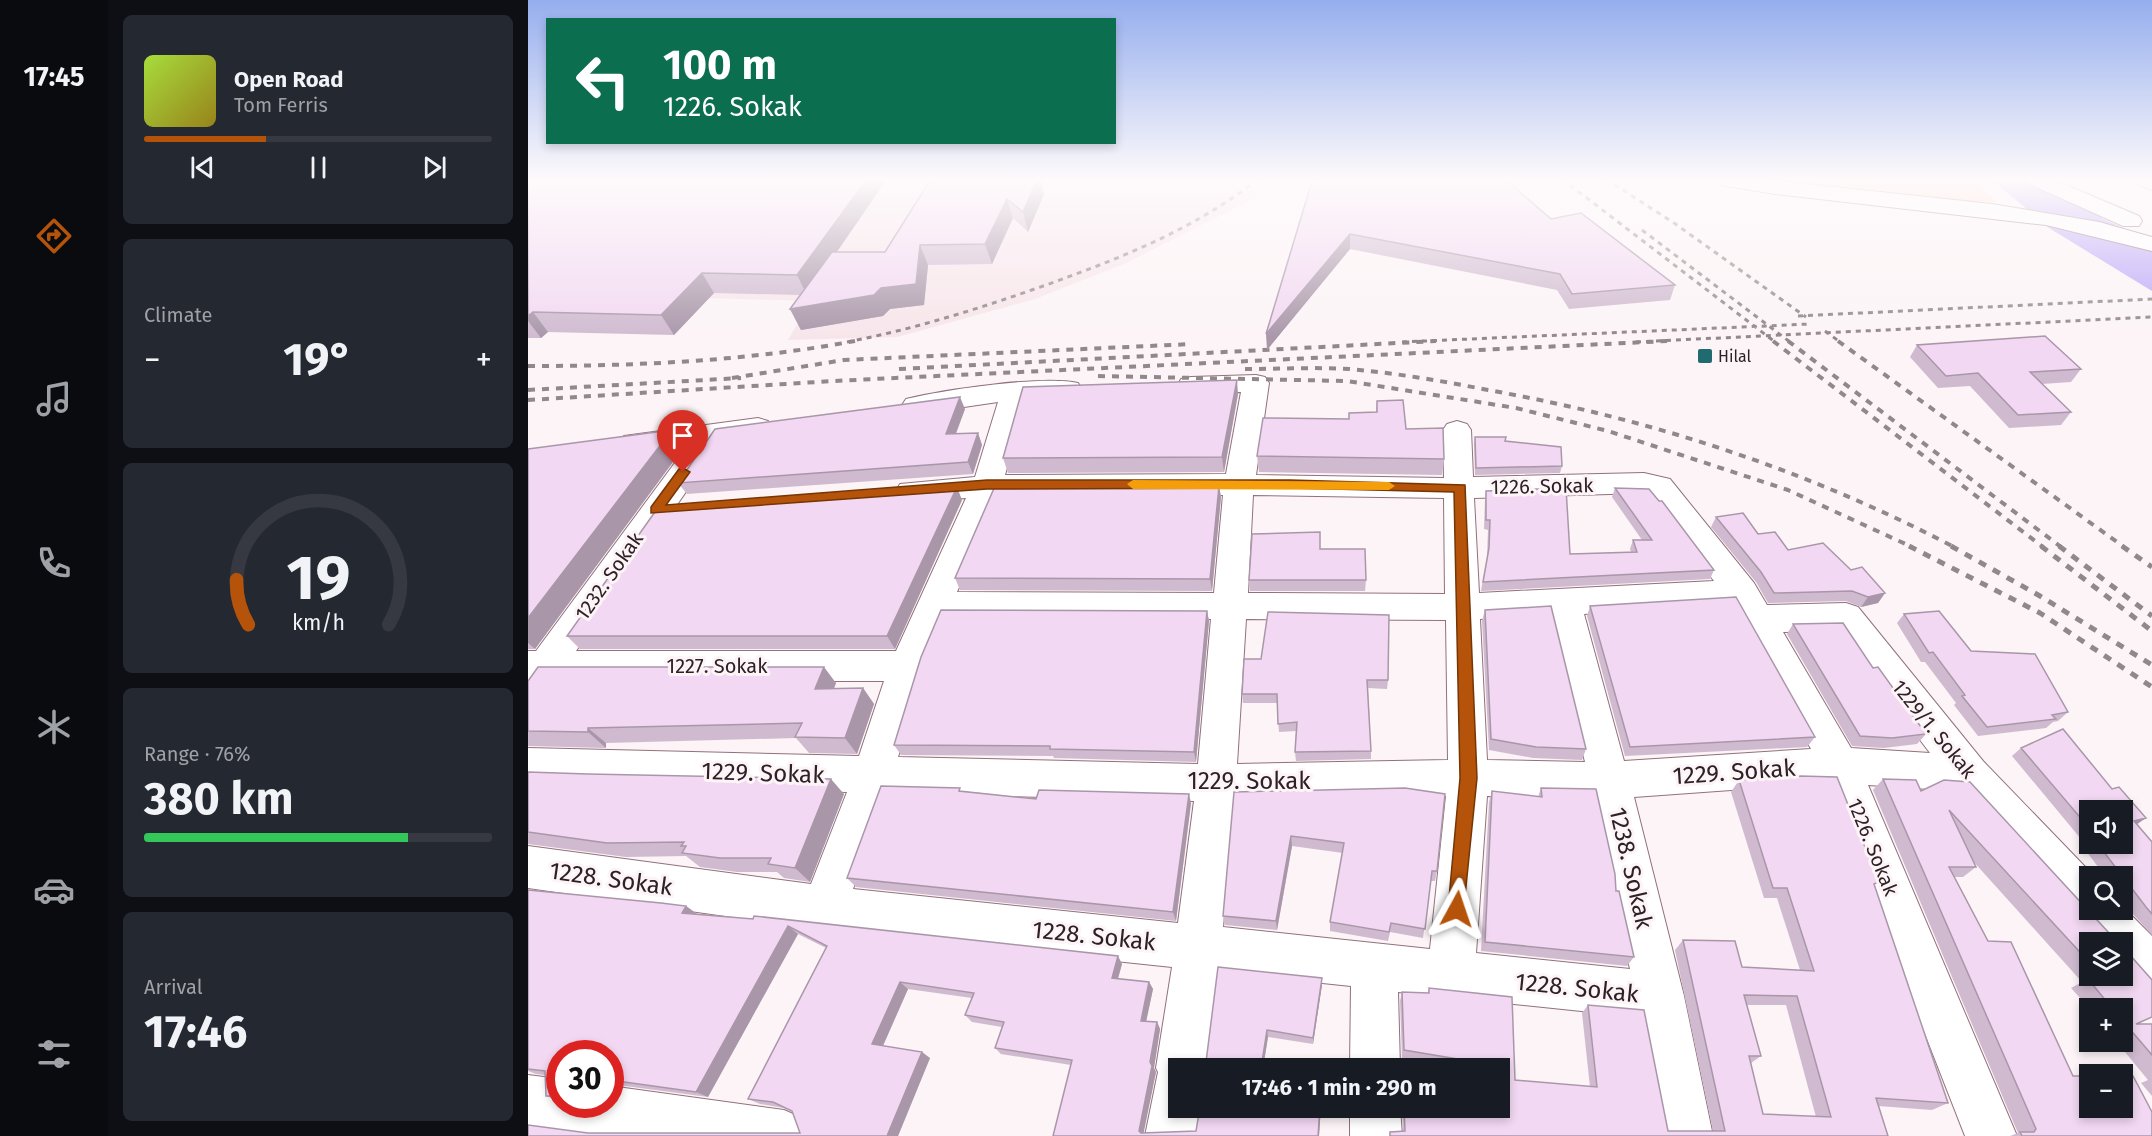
<!DOCTYPE html>
<meta charset="utf-8">
<style>
:root{--surface:#171b24;--page:#242831;--text:#f1f3f6;--muted:#9ea1a6;--line:#363941;--accent:#b45309}
body{margin:0;font-family:"Fira Sans",sans-serif;background:var(--page);color:var(--text);height:100vh;display:flex;flex-direction:column;font-size:22px;white-space:nowrap}
*{box-sizing:border-box;margin:0}
p{font-size:20px;color:var(--muted)}
.icon{flex:none;width:33px;height:33px;fill:none;stroke:currentColor;stroke-width:2;stroke-linecap:round;stroke-linejoin:round}
.map{position:relative;flex:1;overflow:hidden}
.panel{display:flex;flex-direction:column;gap:15px;padding:15px;background:#0d0f14;width:420px}
.panel>*{flex:none}
.top-card{position:absolute;left:18px;top:18px;width:570px;height:126px;border-radius:0px;box-shadow:0 3px 9px #0003;background:#0b6e4f;color:#fff;overflow:hidden}
.tools{position:absolute;left:1551px;top:800px;display:grid;gap:12px}
.tools a{display:grid;place-items:center;width:54px;height:54px;border-radius:0px;background:var(--surface);box-shadow:0 3px 9px #0003;font-size:30px}
.speed{position:absolute;left:18px;top:1040px;display:flex;gap:12px;font-size:30px;font-weight:700;text-align:center}
.speed>*{display:grid;place-content:center;width:78px;height:78px;border-radius:50%;background:var(--surface);box-shadow:0 3px 9px #0003;line-height:1}
.speed .limit{border:9px solid #d22;background:#fff;color:#111}
.pin{position:absolute;display:grid;place-items:center;width:51px;height:51px;color:#fff;margin:-62px -26px;border-radius:50% 50% 50% 0;rotate:-45deg;box-shadow:0 0 6px #0007}
.pin .icon{rotate:45deg}
.me{position:absolute;width:66px;margin:-33px;rotate:5deg;stroke-linejoin:round;filter:drop-shadow(0 0 4px #0008)}
.turn{display:flex;align-items:center;gap:21px;height:126px;padding:0 18px;font-size:27px}
.turn .icon{width:78px;height:78px;stroke-width:2.5}
.turn b{display:block;font-size:42px;line-height:51px}
.big{font-size:45px;font-weight:700;line-height:1.1}
.panel .widget{flex:1;display:flex;flex-direction:column;justify-content:center;gap:9px;min-width:0;padding:0 21px;border-radius:9px;background:var(--page)}
.panel .dial{align-items:center;gap:0}
.dial svg{height:156px;overflow:visible;fill:none;stroke:var(--line);stroke-width:7;stroke-linecap:round;text-anchor:middle}
.dial text{fill:var(--text);stroke:none}
.song{display:flex;align-items:center;gap:18px}
.cover{width:72px;height:72px;border-radius:9px;background:linear-gradient(135deg,hsl(80 70% 55%),hsl(50 70% 35%))}
.played{height:6px;border-radius:3px;background:linear-gradient(90deg,var(--accent) 35%,var(--line) 35%)}
.keys{display:flex;justify-content:space-around;direction:ltr}
.heat{display:flex;justify-content:space-between;align-items:center;font-size:33px;direction:ltr}
.charge{height:9px;border-radius:4px;background:linear-gradient(90deg,#34c759 76%,var(--line) 0)}
.trip{position:absolute;left:640px;top:1058px;width:342px;height:60px;border-radius:0px;background:var(--surface);box-shadow:0 3px 9px #0003;font-weight:700;line-height:60px;text-align:center}
main{display:flex;flex:1;min-height:0}
.tabs{display:flex;flex-direction:column;width:108px;justify-content:space-around;align-items:center;background:#090b0e;color:var(--muted)}
.tabs .icon{width:42px;height:42px}
.tabs .on{color:var(--accent)}
.tabs b{font-size:27px;color:var(--text)}
.map>svg:first-child{display:block}
</style>
<main>
<nav class="tabs">
<b>17:45</b>
<svg class="icon on" aria-label="directions" viewBox="0 0 24 24"><path d="M12 3l9 9-9 9-9-9zM9 14v-3h6M13 9l2 2-2 2"/></svg>
<svg class="icon" aria-label="music" viewBox="0 0 24 24"><path d="M9 18V5l10-2v13"/><circle cx="6" cy="18" r="3"/><circle cx="16" cy="16" r="3"/></svg>
<svg class="icon" aria-label="phone" viewBox="0 0 24 24"><path d="M5 4h4l2 5-3 2q2 4 5 5l2-3 5 2v4C11 20 4 13 5 4z"/></svg>
<svg class="icon" aria-label="climate" viewBox="0 0 24 24"><path d="M12 3v18M4 7l16 10M4 17L20 7"/></svg>
<svg class="icon" aria-label="car" viewBox="0 0 24 24"><path d="M5 17H2v-5l4-1 3-4h7l3 4 3 1v5h-3M9 17h6M6 11h13"/><circle cx="7" cy="17" r="2"/><circle cx="17" cy="17" r="2"/></svg>
<svg class="icon" aria-label="filters" viewBox="0 0 24 24"><path d="M4 7h16M4 17h16"/><circle cx="9" cy="7" r="2"/><circle cx="15" cy="17" r="2"/></svg>
</nav>
<section class="panel">
<div class="widget">
<div class="song"><i class="cover"></i><div><b>Open Road</b><p>Tom Ferris</p></div></div>
<div class="played"></div>
<div class="keys"><svg class="icon" aria-label="previous" viewBox="0 0 24 24"><path d="M18 5L8 12l10 7zM5 5v14"/></svg><svg class="icon" aria-label="pause" viewBox="0 0 24 24"><path d="M8 5v14M16 5v14"/></svg><svg class="icon" aria-label="next" viewBox="0 0 24 24"><path d="M6 5l10 7-10 7zM19 5v14"/></svg></div>
</div>
<div class="widget"><p>Climate</p>
<div class="heat"><a>−</a><b class="big">19°</b><a>+</a></div>
</div>
<div class="widget dial"><svg viewBox="0 0 100 80">
<path d="M14 69A42 42 0 1 1 86 69"/>
<path d="M14 69A42 42 0 0 1 8 46" stroke="#b45309"/>
<text x="50" y="56" font-size="32" font-weight="700">19</text>
<text x="50" y="72" font-size="11">km/h</text>
</svg></div>
<div class="widget"><p>Range · 76%</p><b class="big">380 km</b><div class="charge"></div></div>
<div class="widget"><p>Arrival</p><b class="big">17:46</b></div>
</section>
<div class="map">
<svg width="1624" height="1136" viewBox="0 0 1624 1136">
<rect width="100%" height="100%" fill="#fcf4f6"/>
<path fill="#f7e5ea" d="M1 179H747L721 201 598 263 507 299 369 337 260 340 283 301 0 293Z"/>
<path fill="#fbd9be" d="M1226 179H1445L1468 202 1420 200Z"/>
<path fill="#baa5f8" d="M1463 179H1521L1575 219 1624 241V291L1521 228Z"/>
<g fill="none" stroke-linecap="round" stroke-linejoin="round">
<g stroke="#92717b" stroke-width="2">
<path id="street" d="M728 375 737 377 741 383 728 475 916 478 915 430 919 424 929 421 939 424 943 430 945 477 1116 473 1142 479 1226 583 1239 605 1318 603 1330 607 1455 761 1566 876H1562V909H1594V906L1624 936V993L1608 986 1594 972V942H1567L1431 791 1340 785 1489 1136H1437L1299 783 1106 797 1156 996 1185 1136H1133L1111 1017 870 992 872 1068H822L823 986 690 972 678 1068H651V1107H673L669 1136H617L630 1072 628 1068 644 967 296 930 0 888V846L283 884 319 792 0 784V748L331 756 356 681H27L13 701 0 705V651H8L160 445 106 452 96 450 92 443 96 436 230 418 240 421 244 427 240 433 193 441 48 651H368L438 498 383 501 372 498 368 491 372 484 447 477 470 402 388 414 378 411 374 405 378 399C414 390 515 375 550 383L554 389 550 395 498 399 477 475 698 474 713 392 663 393 653 391 650 385 653 379 663 377ZM1116 493 1121 494 1186 581 951 593 946 498ZM589 494 695 495 686 593 429 592 469 496ZM725 495 916 498 917 594 720 593ZM1204 605 1283 749 1096 761 1056 614ZM1022 615 1057 762 959 760 952 619ZM417 618 683 619 670 764 370 757 397 666ZM718 619 918 620 920 760 709 764ZM1309 631 1402 753 1323 748 1255 632ZM359 793 666 801 650 923 325 889ZM918 796 902 949 695 927 706 801ZM959 796 1065 798 1102 969 948 953Z
M0 1075 32 1079V1104H82V1086L256 1110 274 1118 282 1136H75L0 1125Z
M822 1107H872L874 1136H822Z"/>
</g>
<g stroke="#92717b" stroke-width="2">
<path id="secondary" d="M1603 179H1624V190L1606 183Z"/>
</g>
<g stroke="#92717b" stroke-width="2">
<path id="highway" d="M1183 179H1232L1464 204 1571 222 1624 237V251L1518 225 1247 194 1193 185Z
M1496 179H1524L1611 216 1614 221 1611 226H1595L1499 183Z"/>
</g>
<use href="#street" fill="#fff" fill-rule="evenodd"/>
<use href="#secondary" fill="#fff" fill-rule="evenodd"/>
<use href="#highway" fill="#fff" fill-rule="evenodd"/>
<path stroke="#92878a" stroke-width="3" stroke-dasharray="5 5" stroke-linecap="butt" d="M1034 179 1247 342
M1078 179 1146 223 1278 317
M1114 230 1262 342
M1270 316 1624 299
M1297 331 1312 342
M319 342C387 329 453 308 518 285 593 258 667 229 730 179
M874 342 1282 324
M1108 342 1624 317"/>
<path stroke="#92878a" stroke-width="4" stroke-dasharray="7 7" stroke-linecap="butt" d="M1245 341 1515 547
M1260 341 1533 547
M1310 341 1596 547
M0 366C110 366 219 361 327 341
M371 369 908 341
M717 369C752 369 787 367 821 369 868 373 914 381 960 390 1123 419 1279 470 1426 547
M570 376 819 381 988 408 1080 431 1260 490 1384 547
M204 378 316 360 664 344
M0 390 213 378
M0 400 305 381 1139 341"/>
<path stroke="#92878a" stroke-width="5" stroke-dasharray="8 8" stroke-linecap="butt" d="M1381 546 1512 613 1624 687
M1423 546 1512 596 1624 665
M1513 546 1624 631
M1531 546 1624 616
M1594 546 1624 567"/>
</g>
<path fill="#d0bad0" fill-rule="evenodd" d="M0 179H359L309 252H357L403 179H512L516 194 500 232 485 218 464 264 400 265 396 305 362 309 355 316 273 330 262 309 272 295 186 293 146 335 20 332 13 338H0Z
M784 181 1023 219 1147 285 1142 300 1041 309 1029 290 822 249 739 350Z
M1389 345 1553 369 1543 382 1514 384 1543 412 1533 425 1481 428 1442 386 1410 388 1382 357Z
M710 394 696 472 480 473 475 458Z
M849 401 878 429 916 459 914 475 731 472 729 456 821 419 848 412Z
M437 409 428 434 450 433 454 445 445 474 159 494 150 483Z
M144 430 156 447 7 649H0V449Z
M947 437 977 441 1034 466 1032 473 947 475 946 444Z
M691 486 693 497 684 591 432 590 427 578Z
M1087 488 1186 570 1182 579 953 591 959 557 960 530 956 529 957 500 958 491 1042 554 1103 552 1102 549 1105 540H1114L1084 497Z
M434 500 367 649H52L39 636Z
M1188 517 1230 534 1260 550 1323 570 1357 593 1350 603 1333 607 1318 601 1240 603 1228 582 1183 527Z
M792 549 838 580 837 591H722L721 580Z
M1062 606 1287 737 1279 747 1097 756 1059 616Z
M957 610 1058 749 1054 760 1005 758 961 750 954 621Z
M679 611 681 621 668 762 526 758 525 756 373 755 366 745Z
M1376 614 1443 651 1540 712 1530 721 1525 722 1518 728 1450 736 1426 705 1428 703 1397 662H1393L1369 623Z
M1265 624 1345 668 1398 734 1389 744 1356 748 1324 746 1259 634Z
M716 659 860 680 859 689 840 688 843 751V759L768 761 767 752 768 731 751 732 749 703H715L714 694Z
M0 681 308 683 306 689 335 688 346 704 329 754 281 753 268 738 78 743V748L0 746Z
M1493 748 1584 789 1618 818 1609 824 1624 842V935L1605 914 1594 900V876H1577L1555 847 1558 845 1484 756ZM1562 810 1594 843H1562Z
M0 772 316 794 282 882 256 878 249 872H209L172 867 158 856 98 857 0 844Z
M1355 779 1393 791 1416 780 1562 942V975H1594L1608 1024H1624V1096L1613 1083 1620 1080 1588 1041H1594V1008H1562V1009L1543 988 1554 982 1444 860 1448 867 1435 877H1426L1460 941 1545 1076 1624 1136H1482L1490 1133 1345 790Z
M1211 780 1347 886 1420 1103 1404 1110 1350 1106 1360 1136H861L862 1132 875 1131 874 1107H972V1068H935L874 1058 872 1001 874 992 900 993 901 988 987 1080 1062 1087 1054 1013 1060 1005 1140 1131H1185L1147 950 1155 940 1214 967 1272 970 1249 898H1236L1203 792ZM1219 1005H1258L1288 1117 1235 1114 1223 1063 1233 1056Z
M1013 788 1088 891 1106 957 1099 966 953 951 961 802 964 791 1010 797Z
M434 791 508 799 663 803 648 921 328 887 319 878Z
M706 792 909 871 907 881H903L895 938 862 932 860 941 802 931V922L815 853 764 846 749 930 697 925 695 916Z
M0 890 158 906 169 914 594 964 590 979 621 982 625 989 618 1021 629 1022 632 1029 626 1068 628 1072 615 1133 668 1131 672 1107H793L791 1136H525L543 1065 473 1054 467 1048 474 1027 444 1022 437 1015 444 998 380 989 355 1046 402 1058 370 1136H0L60 1133H272L264 1111 256 1108 232 1104 220 1099 298 948 270 934 180 1097 82 1084V1053H32V1101L18 1096 17 1075 8 1074 0 1071Z
M690 967 794 978V985L785 1044 740 1037 735 1068H651V1101L650 1099V1064L678 1062Z"/>
<path fill="#a997a9" d="M339 179H359L279 295 269 275Z
M509 179H512L516 194 500 232 495 212Z
M479 199 485 218 464 264 457 244Z
M822 234V249L739 350 738 334Z
M392 245 400 265 396 305 362 309 355 316 273 330 262 309 353 288Z
M174 273 186 293 146 335 133 315Z
M5 312 20 332 13 338 0 321V316Z
M709 380 710 394 696 472 694 457Z
M432 397 437 409 423 446 418 434Z
M144 430 156 447 7 649 0 643V618Z
M450 433 454 445 445 474 440 462Z
M691 486 693 497 684 591 682 579Z
M429 487 434 500 367 649 359 636Z
M1357 593 1350 603 1333 607 1340 597Z
M679 611 681 621 668 762 666 752Z
M296 667 308 683 299 705 287 689Z
M335 688 346 704 329 754 317 738Z
M60 728 78 743V748L60 732Z
M303 779 316 794 282 882 267 868Z
M661 794 663 803 648 921 645 912Z
M1618 818 1606 826V821Z
M763 836 764 846 749 930 748 921Z
M158 906 169 914 154 913Z
M260 926 270 934 180 1097 168 1092Z
M590 956 594 964 588 985 584 978Z
M794 978V985L785 1044V1038Z
M372 982 380 989 353 1050 344 1044Z
M621 982 625 989 617 1027 613 1021Z
M629 1022 632 1029 626 1068 628 1072 615 1136 611 1131Z
M739 1030 740 1037 735 1068H733Z
M394 1052 402 1058 370 1136H359Z
M792 1107H793L791 1136H790Z"/>
<path fill="#f2d8f2" stroke="#a997a9" stroke-width="1.5" fill-rule="evenodd" d="M0 179H339L269 275 174 273 133 315 5 312 0 316Z
M403 179H509L495 212 479 199 457 244 392 245 388 284 353 288 346 295 262 309 304 252H357Z
M794 179H977L1023 219 1053 213 1147 285 1044 294 1032 274 822 234 738 334 784 181Z
M1517 336 1553 369 1502 372 1543 412 1490 415 1450 373 1418 376 1389 345Z
M709 380 694 457 475 458 495 387Z
M432 397 418 434 450 433 440 462 150 483 187 429Z
M875 400 878 429 915 428 916 459 729 456 735 418 821 419V413L849 412V401Z
M144 430 0 618V449Z
M947 437H978L977 441 1033 447 1034 466 948 468Z
M467 486H691L682 579 427 578Z
M429 487 359 636H39L129 509Z
M1038 488 1042 554 1109 552 1105 540H1124L1087 488 1121 489 1131 501H1134L1186 570 955 582 961 548 962 520H958V491Z
M1215 513 1230 534 1247 532 1260 550 1295 543 1323 570 1334 567 1357 593 1340 597 1324 591 1246 593 1233 572 1188 517Z
M792 532V549H837L838 580H721L724 534Z
M1208 597 1287 737 1102 747 1062 606Z
M1023 606 1058 749 1008 747 963 739 957 610Z
M413 610 679 611 666 752 522 749V746L366 745 393 657Z
M1411 611 1443 651 1507 654 1540 712 1524 715 1528 719 1459 727 1434 696 1437 695 1405 652 1401 653 1376 614Z
M740 612 861 615 860 680H839L843 751 767 752 769 722 750 724 749 694H714L716 659H733Z
M1315 623 1345 668 1350 667 1398 734 1364 738 1332 736 1265 624Z
M10 667H296L287 689 335 688 317 738 267 737 274 723 60 728V732L0 731V681Z
M1535 729 1584 789 1591 787 1618 818 1606 821 1624 842V914L1618 907 1569 843H1594V810H1562V829L1493 748Z
M0 772 60 774 303 779 267 868 240 864 243 858H192L154 853 158 846H153L156 842 79 843 0 832Z
M1272 776 1309 777 1351 882 1346 884 1420 1103 1348 1098 1360 1136H862V1132L877 1131 876 1107H972V1068H965L966 1065 876 1050 874 992 901 993V988L984 997 987 1080 1069 1087 1060 1005 1116 1010 1140 1131H1197L1155 940 1207 941 1214 967 1286 971 1259 888H1245L1211 780ZM1216 995 1269 996 1303 1117 1235 1114 1221 1056H1233Z
M1355 779 1388 780 1393 791 1416 780 1442 782 1582 934 1591 935 1587 937 1591 942H1562V963L1421 810 1448 867H1421L1460 941 1483 942 1545 1076H1562V1107H1594V1076H1605L1624 1112V1136H1494L1492 1132H1506L1508 1129Z
M353 786 432 788 431 791 508 799 511 790 661 794 645 912 319 878Z
M877 788 917 794 909 871H904L897 929 863 923 861 932 802 922 816 843 763 836 748 921 695 916 706 792Z
M1013 788 1068 789 1087 874 1088 891H1091L1106 957 957 942 964 791 1014 797Z
M0 890 133 903 158 906 154 913 225 919 226 916 590 956 584 978 621 982 613 1021 629 1022 622 1062 624 1066 611 1131 613 1133 668 1131 672 1107H792L790 1136H525L544 1060 467 1048 476 1022 437 1015 446 993 372 982 344 1044 394 1052 359 1136H0V1125L60 1133H272L264 1111 245 1102 220 1099 299 946 260 926 168 1092 82 1080V1053H32V1096H18L17 1071 0 1069Z
M1594 946 1624 980V1017L1608 1024H1624V1055L1594 1020V1008H1584L1560 979 1569 975H1594Z
M690 967 794 978 785 1038 739 1030 733 1068H651V1099H650V1064L678 1062Z"/>
<linearGradient id="sky" x2="0" y2="1"><stop stop-color="#95aeee"/><stop offset="0.53" stop-color="#fefafb"/><stop offset="1" stop-color="#fefafb" stop-opacity="0"/></linearGradient>
<rect width="1624" height="339" fill="url(#sky)"/>
<path fill="#b45309" stroke="#753606" stroke-width="1.5" d="M155 468 162 472 138 505 459 480H762L937 485 949 778 935 916 929 919 922 916 920 909 932 778 926 492 762 488 459 489 123 513V507L151 469Z"/>
<path fill="#f59e0b" d="M605 480 861 482 867 486 861 490 605 489 599 484Z"/>
<rect fill="#1f6b70" stroke="#fcf4f6" stroke-width="2" x="1169" y="348" width="16" height="16" rx="3"/>
<g text-anchor="middle" stroke-width="6" stroke-linejoin="round" paint-order="stroke">
<g font-size="16" fill="#2e2125" stroke="#fcf4f6" text-anchor="start">
<text x="1190" y="362">Hilal</text>
</g>
<g font-size="20" fill="#2e2125" stroke="#fcf4f6">
<text transform="translate(1014 486) rotate(-1)" y="7">1226. Sokak</text>
<text transform="translate(81 576) rotate(-55)" y="7">1232. Sokak</text>
<text x="189" y="673">1227. Sokak</text>
<text transform="translate(1406 729) rotate(51)" y="7">1229/1. Sokak</text>
<text transform="translate(1345 847) rotate(68)" y="7">1226. Sokak</text>
</g>
<g font-size="24" fill="#2e2125" stroke="#fcf4f6">
<text transform="translate(1206 772) rotate(-4)" y="8">1229. Sokak</text>
<text transform="translate(235 773) rotate(2)" y="8">1229. Sokak</text>
<text x="721" y="789">1229. Sokak</text>
<text transform="translate(1103 868) rotate(77)" y="8">1238. Sokak</text>
<text transform="translate(83 879) rotate(8)" y="8">1228. Sokak</text>
<text transform="translate(566 936) rotate(6)" y="8">1228. Sokak</text>
<text transform="translate(1049 988) rotate(6)" y="8">1228. Sokak</text>
</g>
</g>
</svg>
<div class="tools">
<a><svg class="icon" aria-label="sound" viewBox="0 0 24 24"><path d="M4 9h4l5-4v14l-5-4H4zM17 9q2 3 0 6"/></svg></a>
<a><svg class="icon" aria-label="search" viewBox="0 0 24 24"><circle cx="10" cy="10" r="6"/><path d="M15 15l6 6"/></svg></a>
<a><svg class="icon" aria-label="layers" viewBox="0 0 24 24"><path d="M12 4l9 5-9 5-9-5zM3 14l9 5 9-5"/></svg></a>
<a>+</a>
<a>−</a>
</div>
<div class="speed"><div class="limit">30</div></div>
<div class="pin" style="left:155px;top:472px;background:#d93025"><svg class="icon" aria-label="arrive" viewBox="0 0 24 24"><path d="M6 21V4h12l-3 4 3 4H6"/></svg></div>
<svg class="me" style="left:929px;top:909px" viewBox="-20 -20 40 40"><path d="M0-17L14 15 0 8-14 15z" fill="#b45309" stroke="#fff" stroke-width="4"/></svg>
<div class="trip">17:46 · 1 min · 290 m</div>
<div class="top-card">
<div class="turn"><svg class="icon" aria-label="left" viewBox="0 0 24 24"><path d="M17 20v-9H6M10 6l-5 5 5 5"/></svg><div><b>100 m</b>1226. Sokak</div></div>
</div>
</div>
</main>
